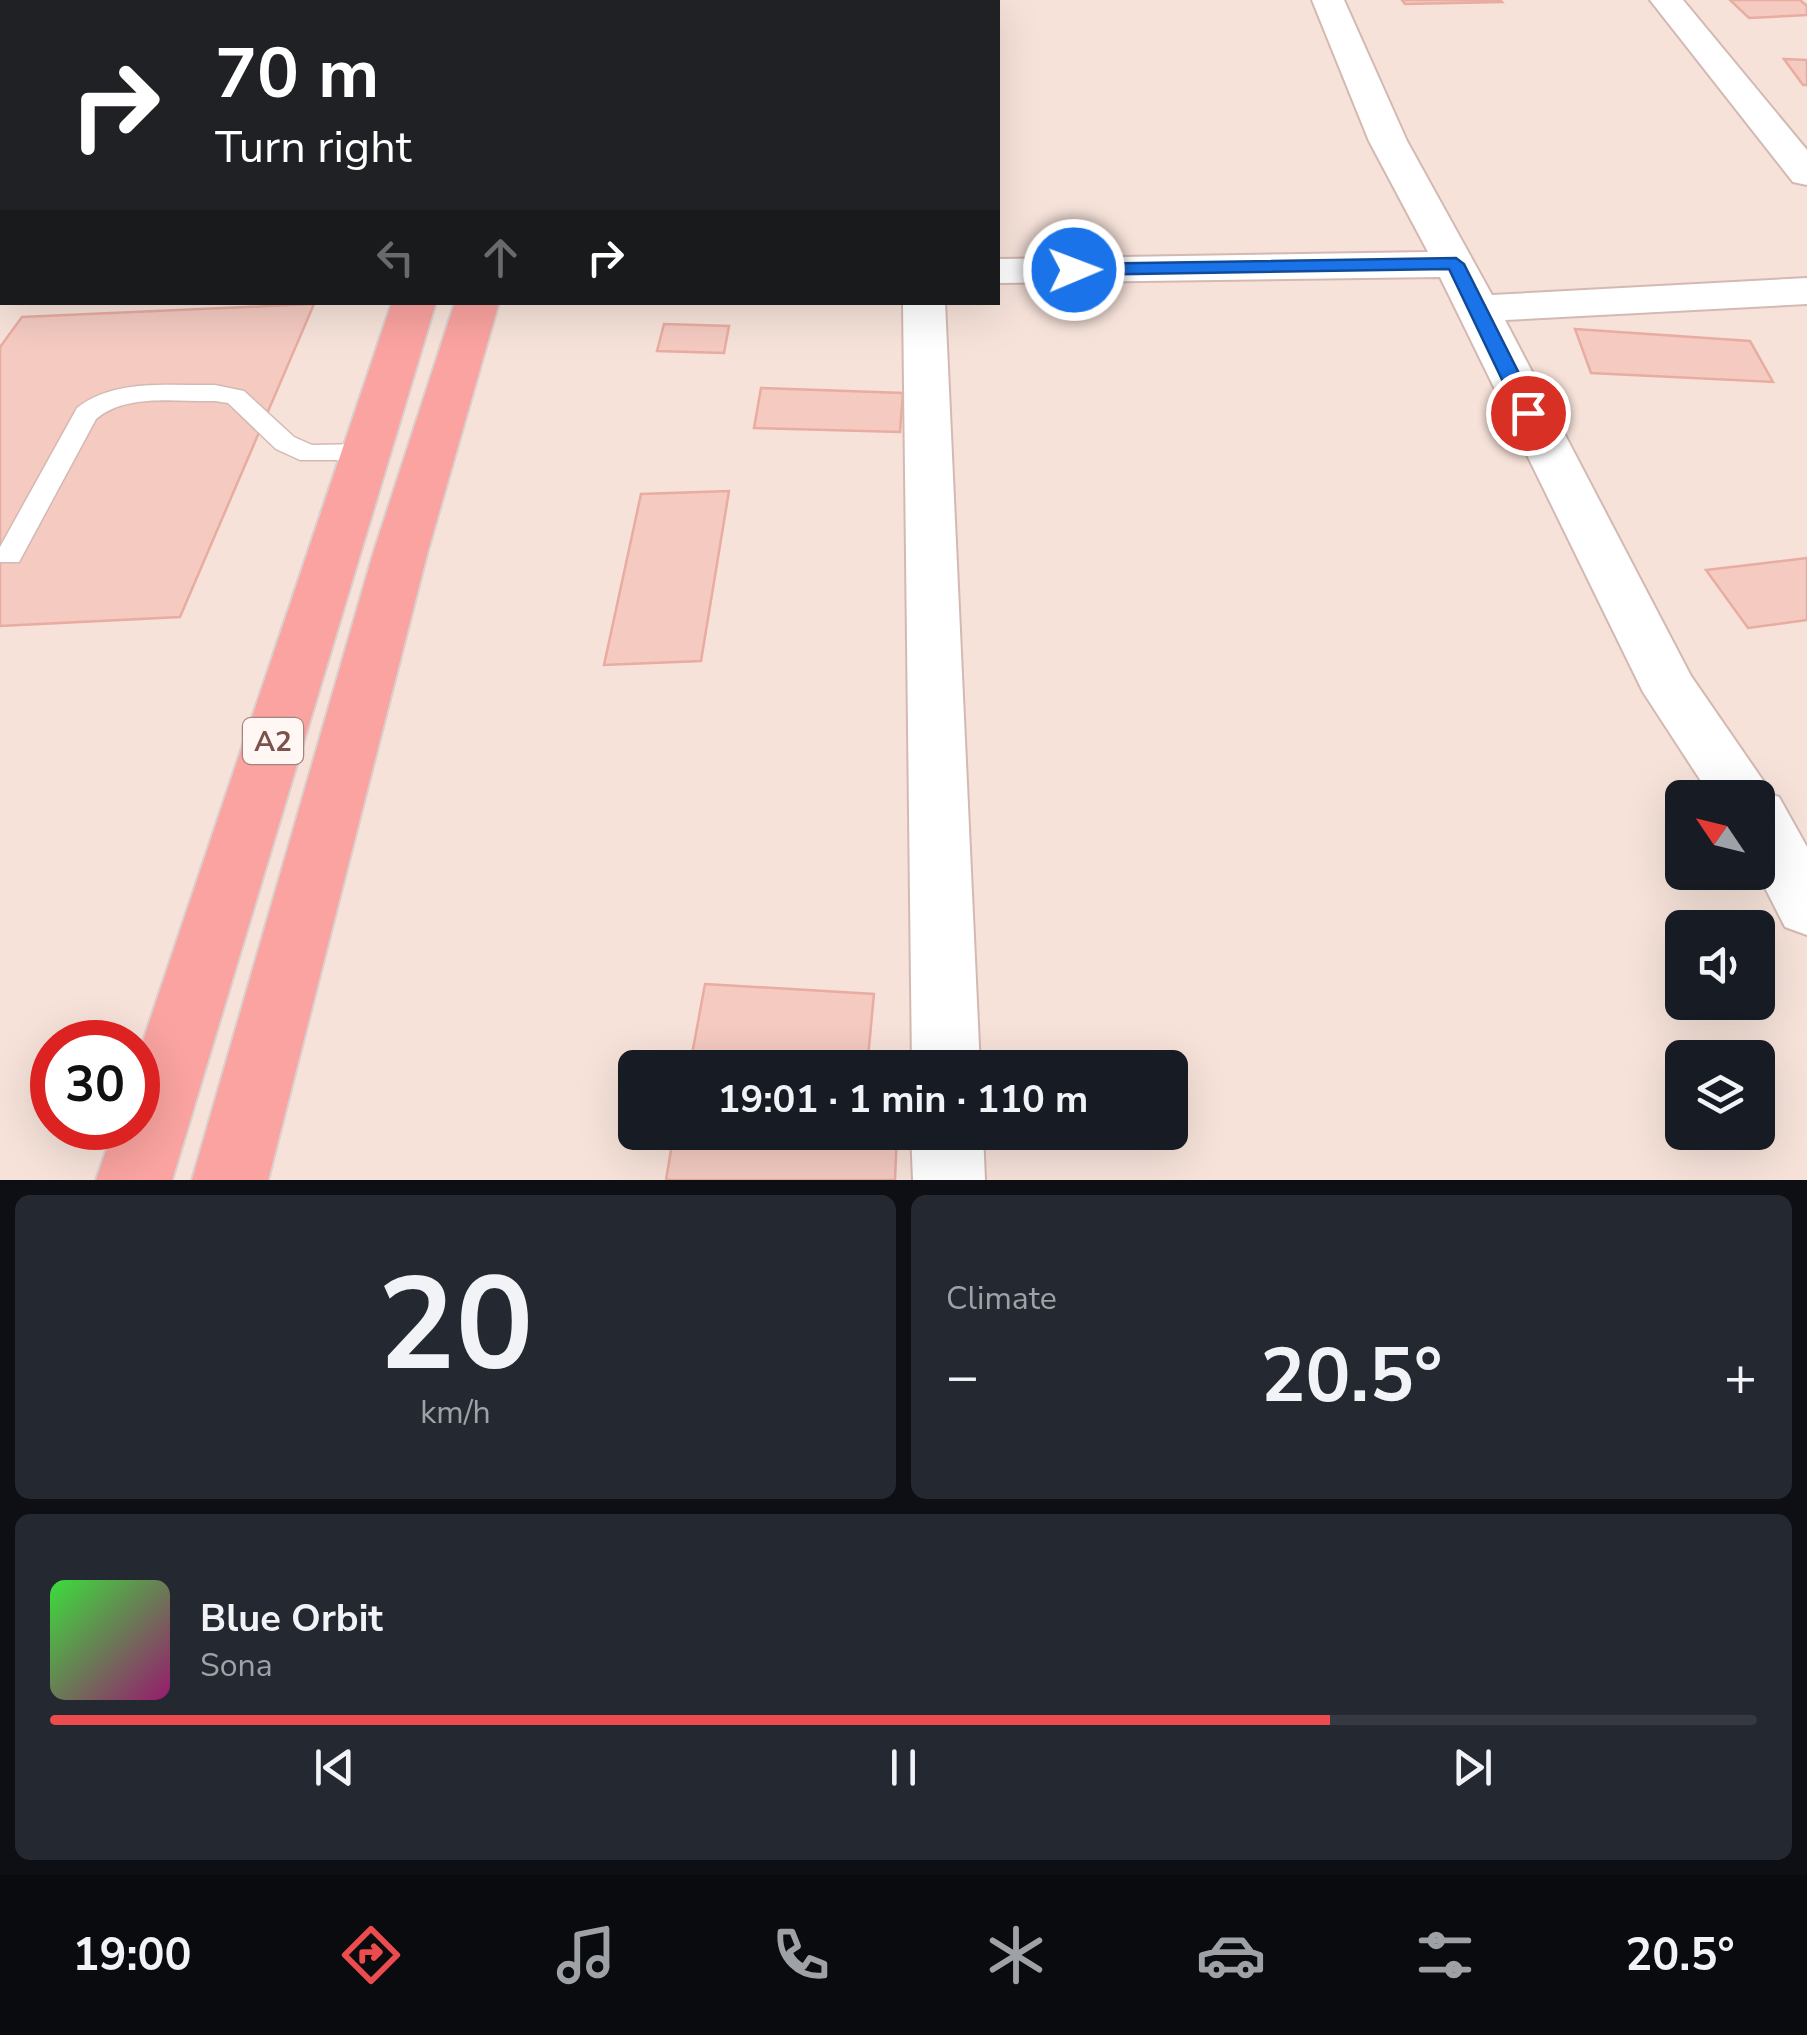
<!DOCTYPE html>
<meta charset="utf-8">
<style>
:root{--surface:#171b24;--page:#242831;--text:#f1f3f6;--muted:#9ea1a6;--line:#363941;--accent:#ec4c4d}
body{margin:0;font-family:"Nunito Sans",sans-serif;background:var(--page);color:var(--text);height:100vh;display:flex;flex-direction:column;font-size:38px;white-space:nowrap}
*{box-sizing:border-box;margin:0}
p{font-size:32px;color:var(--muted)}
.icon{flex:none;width:55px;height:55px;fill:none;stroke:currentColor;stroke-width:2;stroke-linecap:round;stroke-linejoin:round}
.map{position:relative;height:1180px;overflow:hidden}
.sheet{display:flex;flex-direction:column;gap:15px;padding:15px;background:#0d0f14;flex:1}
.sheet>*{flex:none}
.hud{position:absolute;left:0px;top:0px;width:1000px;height:305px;box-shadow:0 10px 40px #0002;background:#202124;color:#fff;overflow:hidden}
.needle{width:65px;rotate:305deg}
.controls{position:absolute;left:1665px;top:780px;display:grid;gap:20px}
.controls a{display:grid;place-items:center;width:110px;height:110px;border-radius:15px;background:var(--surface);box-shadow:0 10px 40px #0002;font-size:50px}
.speed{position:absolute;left:30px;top:1020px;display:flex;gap:20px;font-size:50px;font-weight:700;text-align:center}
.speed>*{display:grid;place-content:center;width:130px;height:130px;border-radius:50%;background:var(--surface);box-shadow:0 10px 40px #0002;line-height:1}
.speed .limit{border:15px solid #d22;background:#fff;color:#111}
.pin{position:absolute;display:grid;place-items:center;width:85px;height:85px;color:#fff;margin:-42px;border:5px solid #fff;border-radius:50%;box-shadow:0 2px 10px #0007}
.me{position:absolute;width:110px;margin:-55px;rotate:89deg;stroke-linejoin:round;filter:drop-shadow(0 0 8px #0008)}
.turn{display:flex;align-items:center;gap:35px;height:210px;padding:0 50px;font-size:45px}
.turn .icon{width:130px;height:130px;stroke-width:2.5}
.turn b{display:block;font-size:70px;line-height:85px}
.lanes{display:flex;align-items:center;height:95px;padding:0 50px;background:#0003;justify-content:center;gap:50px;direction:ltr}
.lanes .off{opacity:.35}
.big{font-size:75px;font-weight:700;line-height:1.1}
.sheet .tile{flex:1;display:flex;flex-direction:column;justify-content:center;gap:15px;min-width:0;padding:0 35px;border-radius:15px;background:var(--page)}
.sheet .dial{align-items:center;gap:0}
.dial b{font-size:130px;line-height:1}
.song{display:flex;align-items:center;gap:30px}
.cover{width:120px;height:120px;border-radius:15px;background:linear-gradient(135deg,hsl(120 70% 55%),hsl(320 70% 35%))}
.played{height:10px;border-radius:5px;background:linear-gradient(90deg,var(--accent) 75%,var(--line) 75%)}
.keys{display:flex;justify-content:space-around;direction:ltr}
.heat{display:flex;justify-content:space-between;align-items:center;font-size:55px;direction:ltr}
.sheet .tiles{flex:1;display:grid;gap:15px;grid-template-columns:1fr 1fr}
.tile:last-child{grid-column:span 2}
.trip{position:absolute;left:618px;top:1050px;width:570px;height:100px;border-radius:15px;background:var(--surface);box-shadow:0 10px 40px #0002;font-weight:700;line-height:100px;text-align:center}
.tab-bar{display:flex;height:160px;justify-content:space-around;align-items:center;background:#090b0e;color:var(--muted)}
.tab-bar .icon{width:70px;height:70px}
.tab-bar .current{color:var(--accent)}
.tab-bar b{font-size:45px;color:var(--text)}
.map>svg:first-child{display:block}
</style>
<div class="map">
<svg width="1807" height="1180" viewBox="0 0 1807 1180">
<rect width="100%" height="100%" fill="#fef2eb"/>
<path fill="#f6e2d9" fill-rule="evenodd" d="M0 0H1807V1180H0ZM2 2H998V302H2ZM1682 798H1758V872H1682ZM1682 928H1758V1002H1682ZM52 1042H138V1128H52ZM1682 1058H1758V1132H1682ZM635 1068H1170V1132H635Z"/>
<path fill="#f4cac1" stroke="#e8aca1" stroke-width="2.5" d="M1402 0H1500L1502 2 1405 4Z
M1730 0H1800L1807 6V15L1749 18Z
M1784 59 1807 60V85H1803Z
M314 304 180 617 0 626V347L22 317Z
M664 324 729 326 724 353 657 351Z
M1575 329 1750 341 1773 382 1591 373Z
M761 388 903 393 900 432 754 428Z
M729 491 701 661 604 665 641 494Z
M1807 558V620L1748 628 1706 570Z
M705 984 874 994 867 1068 691 1060Z
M674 1132H897L895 1180H666Z"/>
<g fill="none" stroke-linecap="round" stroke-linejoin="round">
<g stroke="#d4b9b2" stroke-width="3">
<path id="lane" d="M215 385 244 391 294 437 312 445 366 444 379 452 366 460H300L276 449 228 403 215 401C176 402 127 393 96 419L19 562H0V547L77 408C115 378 169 386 215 385Z"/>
</g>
<g stroke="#d4b9b2" stroke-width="4">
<path id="street" d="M904 0H936V2H904Z
M1312 0H1344L1407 141 1492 295 1807 278V304L1505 320 1691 676 1773 795 1779 797 1807 847V935L1785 927 1757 872 1758 798H1712L1643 692 1440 277 998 283V259L1428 252 1369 141Z
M1650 0H1683L1807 150V185L1793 182Z
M0 201H2V225H0Z
M903 302H945L980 1068H912Z
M911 1132H983L985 1180H913Z"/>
</g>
<g stroke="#dacfcd" stroke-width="4">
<path id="highway" d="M392 302H436L172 1180H96L114 1128H138V1056Z
M455 302H499L427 554 268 1180H192L373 554Z"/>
</g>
<use href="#lane" fill="#fff" fill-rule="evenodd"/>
<use href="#street" fill="#fff" fill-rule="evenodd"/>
<use href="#highway" fill="#faa3a0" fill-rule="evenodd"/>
</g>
<path fill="#1a73e8" stroke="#114b97" stroke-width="2.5" d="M1456 258 1464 264 1539 413 1536 418 1528 420 1518 413 1449 269 1074 275 1065 270 1074 264Z"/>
<g text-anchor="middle" stroke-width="8" stroke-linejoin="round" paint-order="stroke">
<rect fill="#fff7f3" stroke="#a3847e" stroke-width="2.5" x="243" y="718" width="60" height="46" rx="8"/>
<g font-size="28" font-weight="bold" fill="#7b524c">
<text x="273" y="751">A2</text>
</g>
</g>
</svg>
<div class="controls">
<a><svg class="needle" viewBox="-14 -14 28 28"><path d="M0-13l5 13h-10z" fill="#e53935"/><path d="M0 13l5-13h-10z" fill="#9ea1a6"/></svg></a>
<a><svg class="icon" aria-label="sound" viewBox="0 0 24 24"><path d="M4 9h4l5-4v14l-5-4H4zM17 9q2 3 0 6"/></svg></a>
<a><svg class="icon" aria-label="layers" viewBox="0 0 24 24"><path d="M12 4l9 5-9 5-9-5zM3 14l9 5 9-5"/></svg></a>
</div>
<div class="speed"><div class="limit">30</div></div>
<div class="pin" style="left:1528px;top:413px;background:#d93025"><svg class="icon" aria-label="arrive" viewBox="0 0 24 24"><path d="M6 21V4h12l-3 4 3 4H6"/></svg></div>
<svg class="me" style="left:1074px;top:270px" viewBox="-20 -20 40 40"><circle r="17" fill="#1a73e8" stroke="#fff" stroke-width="3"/><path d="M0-11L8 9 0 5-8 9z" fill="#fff"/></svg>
<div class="trip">19:01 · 1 min · 110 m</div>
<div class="hud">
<div class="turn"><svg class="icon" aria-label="right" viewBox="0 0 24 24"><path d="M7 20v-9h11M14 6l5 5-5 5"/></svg><div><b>70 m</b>Turn right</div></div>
<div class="lanes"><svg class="icon off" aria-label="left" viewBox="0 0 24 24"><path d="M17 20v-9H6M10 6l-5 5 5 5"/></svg><svg class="icon off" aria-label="ahead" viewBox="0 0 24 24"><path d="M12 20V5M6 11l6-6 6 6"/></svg><svg class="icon" aria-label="right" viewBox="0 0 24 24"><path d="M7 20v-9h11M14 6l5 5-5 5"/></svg></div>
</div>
</div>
<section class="sheet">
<div class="tiles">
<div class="tile dial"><b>20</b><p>km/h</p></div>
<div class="tile"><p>Climate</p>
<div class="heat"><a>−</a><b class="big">20.5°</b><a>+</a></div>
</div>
<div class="tile">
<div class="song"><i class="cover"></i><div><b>Blue Orbit</b><p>Sona</p></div></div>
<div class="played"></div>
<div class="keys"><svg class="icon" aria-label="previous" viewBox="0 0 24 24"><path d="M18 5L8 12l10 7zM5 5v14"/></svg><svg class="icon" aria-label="pause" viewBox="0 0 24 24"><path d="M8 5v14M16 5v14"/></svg><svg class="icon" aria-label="next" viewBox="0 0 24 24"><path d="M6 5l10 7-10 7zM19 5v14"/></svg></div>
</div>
</div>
</section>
<nav class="tab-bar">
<b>19:00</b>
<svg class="icon current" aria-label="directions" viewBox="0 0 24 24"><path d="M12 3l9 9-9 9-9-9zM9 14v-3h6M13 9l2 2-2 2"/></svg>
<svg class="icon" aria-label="music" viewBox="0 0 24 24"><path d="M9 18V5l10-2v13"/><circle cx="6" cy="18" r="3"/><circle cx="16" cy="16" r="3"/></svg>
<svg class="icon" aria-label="phone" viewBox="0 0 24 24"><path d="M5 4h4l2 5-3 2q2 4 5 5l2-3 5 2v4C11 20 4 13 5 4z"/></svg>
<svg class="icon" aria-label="climate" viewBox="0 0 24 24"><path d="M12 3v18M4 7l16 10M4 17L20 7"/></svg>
<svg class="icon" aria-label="car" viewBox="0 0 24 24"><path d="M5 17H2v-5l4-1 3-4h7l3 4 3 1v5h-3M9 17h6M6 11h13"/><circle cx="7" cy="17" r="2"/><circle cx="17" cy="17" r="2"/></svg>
<svg class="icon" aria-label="filters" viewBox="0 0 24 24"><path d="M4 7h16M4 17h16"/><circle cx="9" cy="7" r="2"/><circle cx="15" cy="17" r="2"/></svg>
<b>20.5°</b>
</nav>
